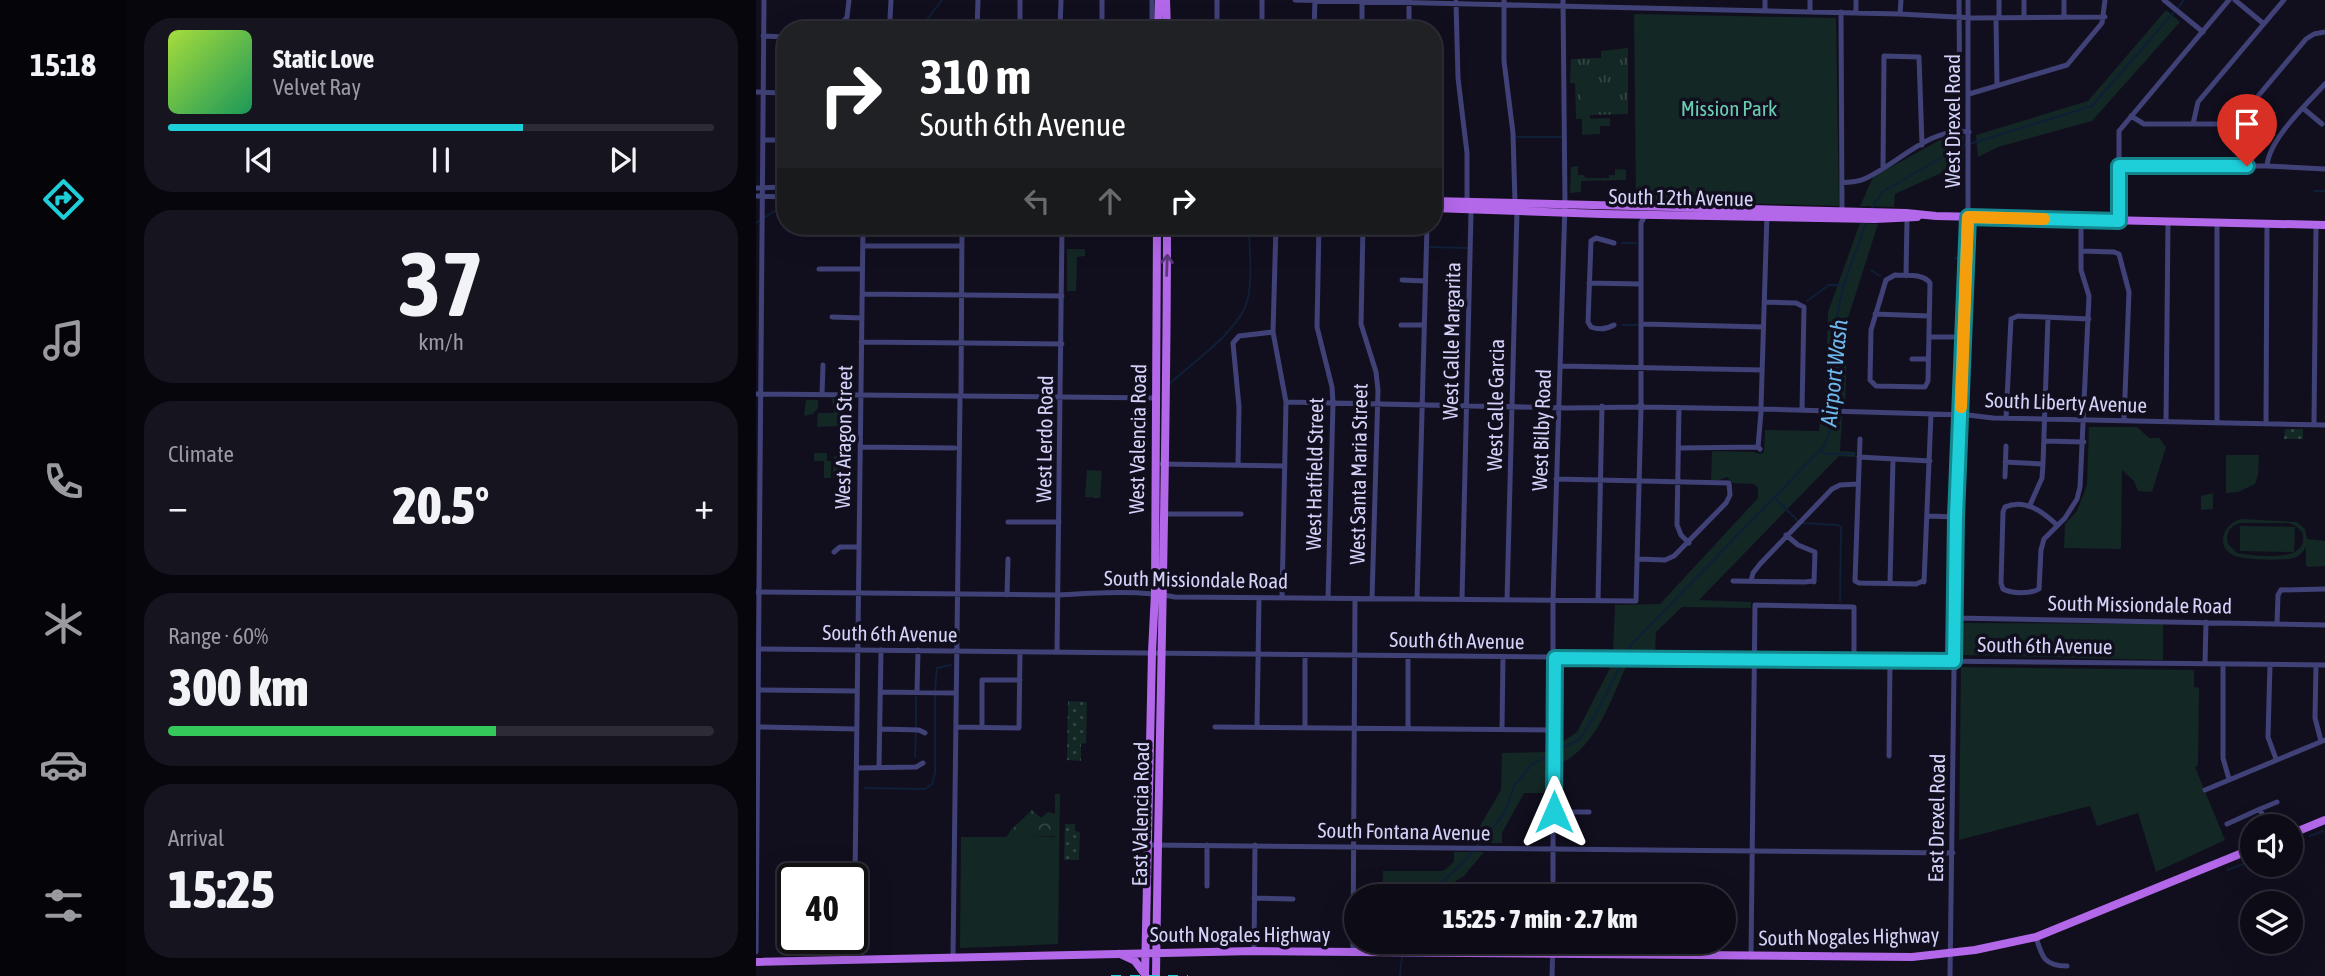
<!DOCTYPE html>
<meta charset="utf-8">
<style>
:root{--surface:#0d0b16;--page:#16141f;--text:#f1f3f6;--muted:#9a9ba1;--line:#2d2b35;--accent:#1eced9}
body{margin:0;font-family:"Asap Condensed",sans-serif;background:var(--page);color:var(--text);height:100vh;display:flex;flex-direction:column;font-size:26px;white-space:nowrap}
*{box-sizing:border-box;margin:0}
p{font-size:23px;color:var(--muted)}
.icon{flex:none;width:38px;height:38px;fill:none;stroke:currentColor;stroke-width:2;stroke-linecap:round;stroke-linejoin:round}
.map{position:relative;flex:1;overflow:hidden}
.panel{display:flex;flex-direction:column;gap:18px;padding:18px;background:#07060c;width:630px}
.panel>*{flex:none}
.banner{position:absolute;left:21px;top:21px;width:665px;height:214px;border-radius:28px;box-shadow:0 7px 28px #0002,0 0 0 2px var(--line);background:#202124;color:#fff;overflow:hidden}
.tools{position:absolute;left:1484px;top:814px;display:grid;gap:14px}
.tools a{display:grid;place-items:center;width:63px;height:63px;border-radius:50%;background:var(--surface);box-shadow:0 7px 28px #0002,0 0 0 2px var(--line);font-size:35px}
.speed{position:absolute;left:21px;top:863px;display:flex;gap:14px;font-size:35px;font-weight:700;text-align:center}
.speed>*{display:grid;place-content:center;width:91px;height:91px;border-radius:50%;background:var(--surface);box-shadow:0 7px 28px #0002,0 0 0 2px var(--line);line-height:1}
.speed .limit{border:4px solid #111;border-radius:10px;background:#fff;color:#111}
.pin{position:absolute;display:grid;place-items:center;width:60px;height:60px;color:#fff;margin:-72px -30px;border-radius:50% 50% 50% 0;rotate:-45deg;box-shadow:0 0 7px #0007}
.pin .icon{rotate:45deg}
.me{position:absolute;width:77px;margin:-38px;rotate:0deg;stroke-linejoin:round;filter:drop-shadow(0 0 5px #0008)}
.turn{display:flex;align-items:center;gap:24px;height:147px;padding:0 28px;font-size:32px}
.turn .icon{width:91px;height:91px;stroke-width:2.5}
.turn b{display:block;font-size:49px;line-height:60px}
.lanes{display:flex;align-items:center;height:66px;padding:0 28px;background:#0003;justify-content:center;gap:35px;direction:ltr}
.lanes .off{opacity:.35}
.big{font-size:52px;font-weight:800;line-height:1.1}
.panel .card{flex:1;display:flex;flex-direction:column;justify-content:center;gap:10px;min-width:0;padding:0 24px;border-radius:28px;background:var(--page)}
.panel .dial{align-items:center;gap:0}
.dial b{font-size:91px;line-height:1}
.song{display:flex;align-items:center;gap:21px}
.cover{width:84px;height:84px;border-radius:10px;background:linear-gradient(135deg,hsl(80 70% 55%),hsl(150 70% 35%))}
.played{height:7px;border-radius:4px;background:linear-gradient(90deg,var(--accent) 65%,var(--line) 65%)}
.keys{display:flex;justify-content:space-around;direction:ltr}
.heat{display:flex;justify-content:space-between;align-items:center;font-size:38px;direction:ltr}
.charge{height:10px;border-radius:5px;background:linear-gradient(90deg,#34c759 60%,var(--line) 0)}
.trip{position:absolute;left:588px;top:884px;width:392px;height:70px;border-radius:35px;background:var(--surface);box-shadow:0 7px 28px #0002,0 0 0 2px var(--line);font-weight:800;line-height:70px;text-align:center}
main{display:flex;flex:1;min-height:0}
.dock{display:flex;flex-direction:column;width:126px;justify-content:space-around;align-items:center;background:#050409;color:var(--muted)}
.dock .icon{width:49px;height:49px}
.dock .on{color:var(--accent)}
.dock b{font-size:32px;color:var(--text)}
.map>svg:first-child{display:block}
</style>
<main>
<nav class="dock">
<b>15:18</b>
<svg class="icon on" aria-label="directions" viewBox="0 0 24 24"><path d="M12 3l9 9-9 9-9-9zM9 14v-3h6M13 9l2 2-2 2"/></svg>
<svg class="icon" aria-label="music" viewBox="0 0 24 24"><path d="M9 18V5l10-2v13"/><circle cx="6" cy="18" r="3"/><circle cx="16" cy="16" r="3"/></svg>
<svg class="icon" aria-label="phone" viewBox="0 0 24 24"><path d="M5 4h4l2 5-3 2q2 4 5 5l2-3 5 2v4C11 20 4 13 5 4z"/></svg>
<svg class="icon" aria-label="climate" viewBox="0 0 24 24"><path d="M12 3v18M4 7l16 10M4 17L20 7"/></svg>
<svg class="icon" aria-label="car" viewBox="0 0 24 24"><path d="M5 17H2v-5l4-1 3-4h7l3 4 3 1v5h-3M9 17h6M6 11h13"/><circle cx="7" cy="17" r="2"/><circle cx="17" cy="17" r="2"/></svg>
<svg class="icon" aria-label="filters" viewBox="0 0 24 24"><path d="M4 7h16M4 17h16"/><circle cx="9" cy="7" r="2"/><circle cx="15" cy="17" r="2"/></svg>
</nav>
<section class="panel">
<div class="card">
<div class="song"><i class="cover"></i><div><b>Static Love</b><p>Velvet Ray</p></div></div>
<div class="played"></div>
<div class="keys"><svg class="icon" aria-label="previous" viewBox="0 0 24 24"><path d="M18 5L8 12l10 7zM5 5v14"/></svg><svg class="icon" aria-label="pause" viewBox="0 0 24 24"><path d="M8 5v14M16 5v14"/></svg><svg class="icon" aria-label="next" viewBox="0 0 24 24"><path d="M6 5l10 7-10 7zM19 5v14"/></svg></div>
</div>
<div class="card dial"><b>37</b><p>km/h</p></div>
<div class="card"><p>Climate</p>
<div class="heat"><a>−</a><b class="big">20.5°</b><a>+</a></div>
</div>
<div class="card"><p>Range · 60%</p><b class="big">300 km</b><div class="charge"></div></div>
<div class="card"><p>Arrival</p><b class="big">15:25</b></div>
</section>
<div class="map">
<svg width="1569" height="976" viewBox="0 0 1569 976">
<defs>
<pattern id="grass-tufts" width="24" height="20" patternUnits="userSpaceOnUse" patternTransform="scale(1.75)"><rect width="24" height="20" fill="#132725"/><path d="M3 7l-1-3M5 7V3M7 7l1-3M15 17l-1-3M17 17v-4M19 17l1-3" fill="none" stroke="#344545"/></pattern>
<pattern id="forest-crowns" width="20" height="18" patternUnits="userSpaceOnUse" patternTransform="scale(1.75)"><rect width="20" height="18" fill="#132725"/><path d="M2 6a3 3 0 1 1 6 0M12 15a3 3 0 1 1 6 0" fill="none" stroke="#344545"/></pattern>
<pattern id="garden-dots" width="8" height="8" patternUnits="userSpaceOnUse" patternTransform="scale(1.75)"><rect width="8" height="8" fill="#132725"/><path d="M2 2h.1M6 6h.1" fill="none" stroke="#344545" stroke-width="1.8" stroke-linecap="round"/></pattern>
</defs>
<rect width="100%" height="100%" fill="#110f1e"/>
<path fill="url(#grass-tufts)" d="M872 48V114L834 115V119H820L819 83H814L815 59 845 58V51Z
M822 166V175H828L829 178H853V175H859V169L870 170V180L825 181V192L814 193 815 167Z
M331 470 346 471 344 498 329 497Z"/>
<path fill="url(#forest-crowns)" d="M276 810 285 818 292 812 300 814 299 836 250 838 255 830Z"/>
<path fill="#132725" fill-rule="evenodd" d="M1410 10 1424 22 1336 121 1242 147 1222 157 1220 135 1332 101Z
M878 14 1080 18 1083 206 880 200Z
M862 85 863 112H825L824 86Z
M854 118V126H844V134L826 135V119Z
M1195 136H1208L1207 170 1194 169 1139 194 1138 207 1104 206 1117 177 1182 141Z
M1104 223 1122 224 1092 318 1089 407H1069L1072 312Z
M311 249H329V256L321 257 320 291H311Z
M76 399H91L95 403 94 422 84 419 83 426 61 427 62 413H78Z
M50 400H62V408L57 414 48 416Z
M1065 415 1086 416 1084 451 1099 452V457L1083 456 943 600 995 602V608L926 607 900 632 899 652H857L859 605 904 604 1002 498V488L998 484 977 483 971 477 964 480H955L956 451 997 452 1004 454 1008 452 1009 430 1063 431Z
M1333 427H1381L1393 438H1403L1410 447 1396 492 1382 491 1378 481 1366 470 1365 549 1308 548 1309 524 1321 511 1331 485Z
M58 453H71V461H75V478H68V461H58Z
M1470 455H1503L1502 475 1499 484 1482 492 1470 493Z
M78 456H88V478H77Z
M1457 493V509L1445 510V496Z
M1486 519 1541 522 1549 529 1551 539 1569 541V566L1552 567 1550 565V547C1547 552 1543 556 1538 558 1528 561 1485 560 1477 555 1458 545 1469 522 1486 519ZM1484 523H1533L1540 526 1546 532C1556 564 1499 556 1481 553L1472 544C1469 533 1474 526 1484 523Z
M1484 526 1539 527 1538 552 1484 551Z
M1205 623 1407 624V660L1205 655Z
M856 664 871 665C855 698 841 747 805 763V743L821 732Z
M1205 667 1438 670V687L1443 688 1442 765 1439 767 1469 840 1400 872 1382 813 1341 826 1334 806 1203 840Z
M791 752V793H768L746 833V843H714L745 790 746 753Z
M299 794H304L302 944 204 948 205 837H299Z
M698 852H728L708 876 687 889 680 896H626L627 871H687L698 862Z
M625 942H673V946L625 945Z"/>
<path fill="url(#garden-dots)" d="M1529 429H1547V439H1528Z
M312 701 331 702 330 743 325 744V761L311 760Z
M309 824H319V831L324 832 323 860H308Z"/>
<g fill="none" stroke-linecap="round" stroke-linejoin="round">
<path stroke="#0f1f37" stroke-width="2" d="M1422 8 1428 0
M163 30 186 0
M761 137H805
M1558 191H1569
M1116 208 1126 192 1204 147 1336 106 1418 12
M0 223 22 209 30 199
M866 243H880
M674 247 711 248
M1199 258 1206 259
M1115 270 1124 276
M1051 301 1073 285H1087
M867 325H883
M413 384C436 363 477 335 489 307 498 287 493 248 493 226
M1066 451 1069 454H1099
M1018 497 1041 520
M1046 523 1082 525 1085 527 1084 601
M179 690 181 668 195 665
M160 727V697
M799 752 824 739 842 710 875 645 1068 446C1086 408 1077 359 1081 317 1085 285 1100 253 1110 223
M159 757 160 733
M109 788 169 789 176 784 179 773V695
M1554 836 1567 831
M1535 845 1546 840
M721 846 748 814 758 786 776 764 794 754
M1471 870 1490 863
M670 896 708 862 717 851
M647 951 648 942
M644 976 646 956"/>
<path stroke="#404177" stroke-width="5" d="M396 0V30
M539 0 1144 14 1218 18 1349 17
M748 0V61L757 133 759 203
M1009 0V11
M1203 0 1204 131
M1243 0V18
M1268 0V18
M1308 0V17
M1408 0 1447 32
M1479 0 1508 24
M653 1V30
M700 2 702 78 711 153V201L715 212 706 599
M1054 12V0
M1085 12 1086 212
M1100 13V0
M1144 14 1145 0
M1240 18 1241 86
M80 30 91 17 93 0
M131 30 134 18 135 0
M221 30 222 0
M264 30V0
M304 30 305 0
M346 30V0
M461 30V0
M506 30V0
M558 30 559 0
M606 30V1
M7 36 30 37
M1128 56 1163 57
M1163 57 1166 145
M0 92 25 93 30 90
M1213 94 1311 65 1346 23 1349 0
M1548 109 1566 124
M1375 116 1388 124H1467L1482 120 1550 39 1558 34 1569 32
M1437 124 1442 102 1528 0
M7 140H30
M1363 166H1511L1569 169
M1511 166C1513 139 1551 104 1569 84
M1127 168 1128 56
M1086 183C1093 182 1102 182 1108 179 1141 165 1174 126 1213 132
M0 188 30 187
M0 196 30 197
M1363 221V131L1473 0
M520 226 517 332 530 402 526 598
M563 226 561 327 576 387 577 403 572 598
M607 226 605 324 620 372 622 390 616 599
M858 243 840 238 835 241 832 322 835 327C843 330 851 329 858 325
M107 246H205
M1325 251 1358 252 1363 254 1373 292 1368 421
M63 269H106
M1139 275C1150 276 1167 273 1174 283L1172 381 1169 387 1120 386 1114 380 1115 330 1130 280Z
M1150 276 1151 219
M646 280 669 281
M833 283 883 284
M106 294 306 296
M1008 302 1040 303 1048 307 1046 410
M1119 314 1173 316
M76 317 106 318
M887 324 1007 327
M645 325H668
M1173 337H1208
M105 342 306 344
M1156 359H1172
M804 366 1006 370
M205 393 206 226
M0 394 202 396
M66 394 67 365
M208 396 400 398
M530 402 811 408 882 407 885 404 887 407 885 409 882 407
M885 404V223L890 214
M887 407 1002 409
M1005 407 1011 214
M923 408 921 525 925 535 933 543
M1007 409 1212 415 1237 418 1569 425
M1250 418 1255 319 1262 316 1333 319
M1410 422 1412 222
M1461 423V223
M1510 424 1511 224
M1558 424 1560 225
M1104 439 1099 581 1103 583 1160 584 1167 581
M1288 441 1328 442
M104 447 199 448
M923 448 1002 447
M1004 449 1002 447 1005 412
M1103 457 1174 461
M1249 462 1287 464
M406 464 529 466
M482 465 483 407 477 343 483 336 517 332
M1249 477 1250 446
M800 479 973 483 974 495 970 503 918 556 909 560 881 559
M1274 505 1286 478 1287 464 1292 317
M1249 507C1269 498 1287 512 1301 525
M408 514H485
M1172 516 1200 517
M252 522H303
M1030 535 1042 545 1059 552 1058 582
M78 552 84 547H103
M977 581 1049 582 1057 581
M995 581 997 573 1004 564 1076 489 1084 485 1102 484
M1168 582 1175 414
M1134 583 1137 459
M1247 589C1256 594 1275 594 1283 589L1285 550 1288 539 1309 518 1321 499 1324 487 1333 296 1325 270V220
M1247 589 1245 583 1247 512 1249 507
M1525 590 1569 589
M0 592 302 595C341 593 380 590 419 597L880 601 885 409
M251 595 252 559
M661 599 671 226
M751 600 761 211
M842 601 846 406
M1199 618 1569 625
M1521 624 1522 595 1525 590
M0 649 1569 665
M301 652 306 226
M1449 664 1450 622
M1467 664V758L1473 779
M1514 665 1512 737 1520 759
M1560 665 1559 718 1565 741
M2 690 101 691
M124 692 200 693
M161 692 162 650
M2 727 100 729
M200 727 263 728 264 652
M226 727V680H264
M459 727 799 730
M501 727 503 598
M549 728V655
M652 728V656
M124 729 163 730 169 733
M746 729 747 657
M1133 756 1134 662
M123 767 125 650
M100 768 160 767 167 763
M1449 790 1569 740
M1504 809 1521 802
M798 812H833
M1471 824 1504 809 1511 826
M393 845 1197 853
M451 886V845
M797 896V600L809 204 807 0
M498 898 537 899
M1280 937C1286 957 1288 966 1311 966
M498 951 499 845
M0 952 8 0
M597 952 599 599
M197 957 204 398
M995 957 999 605 1098 607V661
M98 959 107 226
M796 976 797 942
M1194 976 1200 517 1212 217V0"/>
<path stroke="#b368ea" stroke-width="8" d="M410 0 411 30
M402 30 403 0
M677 201 1150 213 1180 216 1569 225
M677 208 846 214 1119 219 1161 217
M1535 834 1569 820
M364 954 379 961 388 973
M0 962 498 951 1156 957 1219 950 1280 937 1496 849
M389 976 396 652 399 593 401 226
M400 976C403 726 411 476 411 226"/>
<path stroke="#1eced9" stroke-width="2" stroke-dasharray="10 9" stroke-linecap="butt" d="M355 976H432"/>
</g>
<defs><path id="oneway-shaft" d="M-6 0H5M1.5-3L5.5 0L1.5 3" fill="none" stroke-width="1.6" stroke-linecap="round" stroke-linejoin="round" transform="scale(1.75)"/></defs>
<use stroke="#5a377a" href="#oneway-shaft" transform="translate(411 265) rotate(-88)"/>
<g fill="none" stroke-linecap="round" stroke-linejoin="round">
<g stroke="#14868d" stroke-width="18">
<path id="route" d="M798 812 799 658 1198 661 1200 517 1212 217 1363 221V166H1491"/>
</g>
<use href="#route" stroke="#1eced9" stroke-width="12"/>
<path stroke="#f59e0b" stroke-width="12" d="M1205 407 1212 217 1288 219"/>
</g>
<g text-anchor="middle" stroke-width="7" stroke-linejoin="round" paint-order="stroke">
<g font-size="21" fill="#69ceb0" stroke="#110f1e">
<text x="973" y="116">Mission Park</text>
</g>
<g font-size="21" fill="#d5d2f9" stroke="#110f1e">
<text transform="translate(1197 121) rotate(-90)" y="7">West Drexel Road</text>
<text transform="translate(925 198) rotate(1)" y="7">South 12th Avenue</text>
<text transform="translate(696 341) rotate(-89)" y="7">West Calle Margarita</text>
<text transform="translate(1310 403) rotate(2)" y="7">South Liberty Avenue</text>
<text transform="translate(740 405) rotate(-89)" y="7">West Calle Garcia</text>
<text transform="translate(786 430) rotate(-88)" y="7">West Bilby Road</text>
<text transform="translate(88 437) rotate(-89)" y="7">West Aragon Street</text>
<text transform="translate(289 439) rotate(-89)" y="7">West Lerdo Road</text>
<text transform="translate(382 439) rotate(-89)" y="7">West Valencia Road</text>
<text transform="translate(559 474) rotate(-89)" y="7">West Hatfield Street</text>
<text transform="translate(603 474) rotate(-89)" y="7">West Santa Maria Street</text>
<text transform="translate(440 580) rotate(1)" y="7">South Missiondale Road</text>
<text transform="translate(1384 605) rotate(1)" y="7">South Missiondale Road</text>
<text transform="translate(134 634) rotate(1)" y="7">South 6th Avenue</text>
<text transform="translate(701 641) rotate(1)" y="7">South 6th Avenue</text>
<text transform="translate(1289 646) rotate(1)" y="7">South 6th Avenue</text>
<text transform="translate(385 814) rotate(-89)" y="7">East Valencia Road</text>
<text transform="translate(1181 818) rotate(-89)" y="7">East Drexel Road</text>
<text transform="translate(648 832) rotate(1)" y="7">South Fontana Avenue</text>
<text x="484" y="942">South Nogales Highway</text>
<text transform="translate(1093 937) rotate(-1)" y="7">South Nogales Highway</text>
</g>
<g font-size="23" font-style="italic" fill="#6eb7eb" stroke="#110f1e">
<text transform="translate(1078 373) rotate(-84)" y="8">Airport Wash</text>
</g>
</g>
</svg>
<div class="tools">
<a><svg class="icon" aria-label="sound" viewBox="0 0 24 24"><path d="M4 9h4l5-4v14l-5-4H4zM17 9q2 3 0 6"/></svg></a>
<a><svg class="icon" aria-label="layers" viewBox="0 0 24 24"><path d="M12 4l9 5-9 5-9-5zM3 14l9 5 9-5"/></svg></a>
</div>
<div class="speed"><div class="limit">40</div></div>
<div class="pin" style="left:1491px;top:166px;background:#d93025"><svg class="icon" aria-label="arrive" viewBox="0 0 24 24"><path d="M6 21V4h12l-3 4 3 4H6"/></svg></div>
<svg class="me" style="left:798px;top:812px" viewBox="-20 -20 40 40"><path d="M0-17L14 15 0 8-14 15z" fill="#1eced9" stroke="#fff" stroke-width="4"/></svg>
<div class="trip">15:25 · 7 min · 2.7 km</div>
<div class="banner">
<div class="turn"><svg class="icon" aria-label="right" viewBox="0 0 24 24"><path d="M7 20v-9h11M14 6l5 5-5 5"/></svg><div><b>310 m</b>South 6th Avenue</div></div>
<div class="lanes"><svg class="icon off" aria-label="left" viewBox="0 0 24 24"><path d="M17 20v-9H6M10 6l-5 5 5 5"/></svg><svg class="icon off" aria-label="ahead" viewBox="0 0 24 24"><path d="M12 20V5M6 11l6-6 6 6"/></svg><svg class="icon" aria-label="right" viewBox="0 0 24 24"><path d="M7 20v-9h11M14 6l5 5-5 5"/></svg></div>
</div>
</div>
</main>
